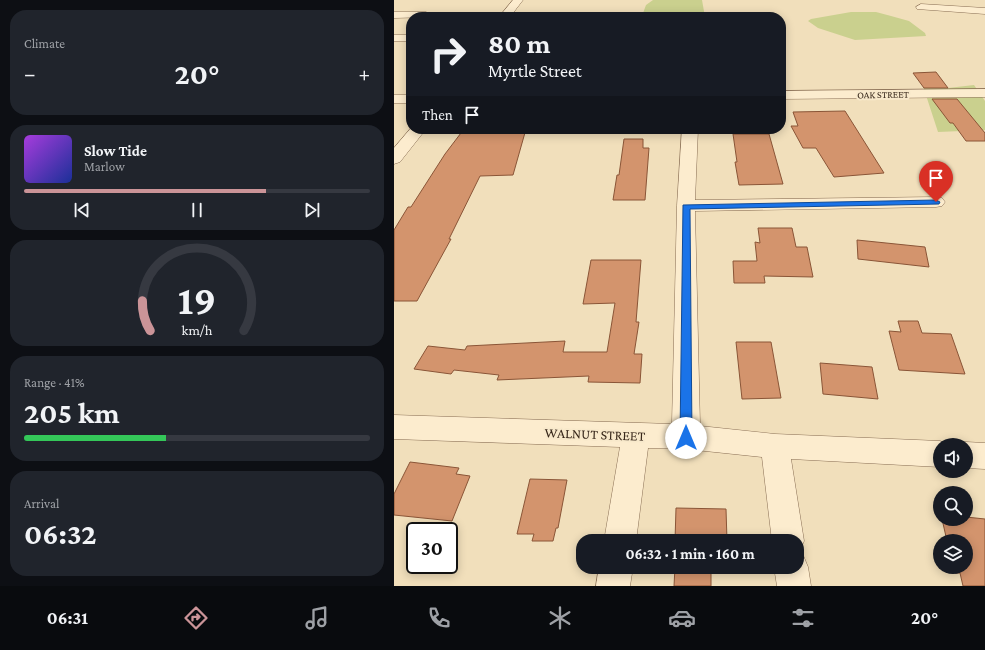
<!DOCTYPE html>
<meta charset="utf-8">
<style>
:root{--surface:#171b24;--page:#20242c;--text:#f1f3f6;--muted:#9ea1a6;--line:#363941;--accent:#cb9498}
body{margin:0;font-family:"Crimson Pro",serif;background:var(--page);color:var(--text);height:100vh;display:flex;flex-direction:column;font-size:15px;white-space:nowrap}
*{box-sizing:border-box;margin:0}
p{font-size:13px;color:var(--muted)}
.icon{flex:none;width:22px;height:22px;fill:none;stroke:currentColor;stroke-width:2;stroke-linecap:round;stroke-linejoin:round}
.map{position:relative;flex:1;overflow:hidden}
.side{display:flex;flex-direction:column;gap:10px;padding:10px;background:#0d0f14;width:394px}
.side>*{flex:none}
.banner{position:absolute;left:12px;top:12px;width:380px;height:122px;border-radius:16px;box-shadow:0 2px 10px #0003;background:#171b24;color:var(--text);overflow:hidden}
.fabs{position:absolute;left:539px;top:438px;display:grid;gap:8px}
.fabs a{display:grid;place-items:center;width:40px;height:40px;border-radius:50%;background:var(--surface);box-shadow:0 2px 10px #0003;font-size:20px}
.speed{position:absolute;left:12px;top:522px;display:flex;gap:8px;font-size:20px;font-weight:700;text-align:center}
.speed>*{display:grid;place-content:center;width:52px;height:52px;border-radius:50%;background:var(--surface);box-shadow:0 2px 10px #0003;line-height:1}
.speed .limit{border:2px solid #111;border-radius:6px;background:#fff;color:#111}
.pin{position:absolute;display:grid;place-items:center;width:34px;height:34px;color:#fff;margin:-41px -17px;border-radius:50% 50% 50% 0;rotate:-45deg;box-shadow:0 0 4px #0007}
.pin .icon{rotate:45deg}
.me{position:absolute;width:44px;margin:-22px;rotate:0deg;stroke-linejoin:round;filter:drop-shadow(0 0 3px #0008)}
.turn{display:flex;align-items:center;gap:14px;height:84px;padding:0 16px;font-size:18px}
.turn .icon{width:52px;height:52px;stroke-width:2.5}
.turn b{display:block;font-size:28px;line-height:34px}
.then{display:flex;align-items:center;height:38px;padding:0 16px;background:#0003;gap:8px;font-size:15px}
.big{font-size:30px;font-weight:700;line-height:1.1}
.side .card{flex:1;display:flex;flex-direction:column;justify-content:center;gap:6px;min-width:0;padding:0 14px;border-radius:16px;background:var(--page)}
.side .dial{align-items:center;gap:0}
.dial svg{height:104px;overflow:visible;fill:none;stroke:var(--line);stroke-width:7;stroke-linecap:round;text-anchor:middle}
.dial text{fill:var(--text);stroke:none}
.song{display:flex;align-items:center;gap:12px}
.cover{width:48px;height:48px;border-radius:6px;background:linear-gradient(135deg,hsl(280 70% 55%),hsl(230 70% 35%))}
.played{height:4px;border-radius:2px;background:linear-gradient(90deg,var(--accent) 70%,var(--line) 70%)}
.keys{display:flex;justify-content:space-around;direction:ltr}
.heat{display:flex;justify-content:space-between;align-items:center;font-size:22px;direction:ltr}
.charge{height:6px;border-radius:3px;background:linear-gradient(90deg,#34c759 41%,var(--line) 0)}
.trip{position:absolute;left:182px;top:534px;width:228px;height:40px;border-radius:16px;background:var(--surface);box-shadow:0 2px 10px #0003;font-weight:700;line-height:40px;text-align:center}
.menu{display:flex;height:64px;justify-content:space-around;align-items:center;background:#090b0e;color:var(--muted)}
.menu .icon{width:28px;height:28px}
.menu .active{color:var(--accent)}
.menu b{font-size:18px;color:var(--text)}
main{display:flex;flex:1;min-height:0}
.map>svg:first-child{display:block}
</style>
<main>
<section class="side">
<div class="card"><p>Climate</p>
<div class="heat"><a>−</a><b class="big">20°</b><a>+</a></div>
</div>
<div class="card">
<div class="song"><i class="cover"></i><div><b>Slow Tide</b><p>Marlow</p></div></div>
<div class="played"></div>
<div class="keys"><svg class="icon" aria-label="previous" viewBox="0 0 24 24"><path d="M18 5L8 12l10 7zM5 5v14"/></svg><svg class="icon" aria-label="pause" viewBox="0 0 24 24"><path d="M8 5v14M16 5v14"/></svg><svg class="icon" aria-label="next" viewBox="0 0 24 24"><path d="M6 5l10 7-10 7zM19 5v14"/></svg></div>
</div>
<div class="card dial"><svg viewBox="0 0 100 80">
<path d="M14 69A42 42 0 1 1 86 69"/>
<path d="M14 69A42 42 0 0 1 8 46" stroke="#cb9498"/>
<text x="50" y="56" font-size="32" font-weight="700">19</text>
<text x="50" y="72" font-size="11">km/h</text>
</svg></div>
<div class="card"><p>Range · 41%</p><b class="big">205 km</b><div class="charge"></div></div>
<div class="card"><p>Arrival</p><b class="big">06:32</b></div>
</section>
<div class="map">
<svg width="591" height="586" viewBox="0 0 591 586">
<rect width="100%" height="100%" fill="#f1dfbb"/>
<path fill="#cad08e" d="M259 0H308L311 17H246L248 16 252 5Z
M457 12H482L497 16 515 21 531 33 532 36 461 40 424 28 414 21 417 19Z
M528 83 554 88 580 85 591 101V130L544 132Z"/>
<path fill="#d3946d" stroke="#8a5537" d="M542 72 554 88H530L519 73Z
M538 99H563L591 133V141H572L559 123H556Z
M451 111 490 173 440 177 422 148H409L397 126H404L399 112Z
M70 129H132L119 175 86 176 55 239H57L23 301H0V230L14 207H17L51 154Z
M339 134H375L389 184 345 185 341 162H343Z
M230 139H249V148H255L251 200H219L223 175H225Z
M364 228H398L402 247H413L419 277 370 276 371 283H340L339 261H363L361 242 366 243Z
M463 240 531 247 535 267 464 259Z
M197 260H247L242 322H245L240 354H248L246 383 194 382 195 376 103 380 105 375 60 370 57 374 20 369 34 346 71 350 73 346 171 341 169 352H213L221 303 189 304Z
M504 321H524L528 333 557 334 571 374 505 370 495 331 507 332Z
M342 342H377L387 398 348 399Z
M426 363 478 367 484 399 429 394Z
M16 462 65 468 62 474 76 476 58 521 0 515V494Z
M136 479 173 480 164 528H162L159 541H138L140 534H123Z
M282 508 332 509 333 541H281Z
M572 517 591 519V586H569L566 573H561L560 567H572V541H553L548 519H572Z
M281 567H317V586H280Z"/>
<g fill="none" stroke-linecap="round" stroke-linejoin="round">
<g stroke="#896e54" stroke-width="1">
<path id="minor" d="M119 0H129L116 17H105Z
M527 4 591 8V14L523 9 522 7Z
M0 12H32L37 15 36 17 0 18Z
M0 35H17V41H0Z
M591 89V97L387 99V91Z
M0 95H17V103H0Z
M17 128V129H32L6 162 0 164V148Z
M288 129H304L301 200 542 197 548 198 551 202 548 206 542 207 301 211 306 426 381 434 546 441 556 445H546V467L397 459 410 541 405 552 404 553 409 555 414 567 417 586H383L380 567H403V541H378L368 457 292 449 254 448 242 541H210L226 447 0 439V415L278 424 283 206Z
M572 442 591 443V469L572 468V445H565Z
M205 567H239L236 586H202Z"/>
</g>
<use href="#minor" fill="#fcecce" fill-rule="evenodd"/>
</g>
<path fill="#1a73e8" stroke="#114b97" d="M542 200 546 202 545 204 296 209 298 438 296 441 292 443 288 441 286 438 289 205Z"/>
<g text-anchor="middle" stroke-width="4" stroke-linejoin="round" paint-order="stroke">
<g font-size="10" fill="#37271a" stroke="#f8e9cb">
<text transform="translate(489 94) rotate(-1)" y="4">OAK STREET</text>
</g>
<g font-size="14" fill="#37271a" stroke="#f8e9cb">
<text transform="translate(201 434) rotate(2)" y="5">WALNUT STREET</text>
</g>
</g>
</svg>
<div class="fabs">
<a><svg class="icon" aria-label="sound" viewBox="0 0 24 24"><path d="M4 9h4l5-4v14l-5-4H4zM17 9q2 3 0 6"/></svg></a>
<a><svg class="icon" aria-label="search" viewBox="0 0 24 24"><circle cx="10" cy="10" r="6"/><path d="M15 15l6 6"/></svg></a>
<a><svg class="icon" aria-label="layers" viewBox="0 0 24 24"><path d="M12 4l9 5-9 5-9-5zM3 14l9 5 9-5"/></svg></a>
</div>
<div class="speed"><div class="limit">30</div></div>
<div class="pin" style="left:542px;top:202px;background:#d93025"><svg class="icon" aria-label="arrive" viewBox="0 0 24 24"><path d="M6 21V4h12l-3 4 3 4H6"/></svg></div>
<svg class="me" style="left:292px;top:438px" viewBox="-20 -20 40 40"><circle r="19" fill="#fff"/><path d="M0-13L10 11 0 6-10 11z" fill="#1a73e8"/></svg>
<div class="trip">06:32 · 1 min · 160 m</div>
<div class="banner">
<div class="turn"><svg class="icon" aria-label="right" viewBox="0 0 24 24"><path d="M7 20v-9h11M14 6l5 5-5 5"/></svg><div><b>80 m</b>Myrtle Street</div></div>
<div class="then">Then<svg class="icon" aria-label="arrive" viewBox="0 0 24 24"><path d="M6 21V4h12l-3 4 3 4H6"/></svg></div>
</div>
</div>
</main>
<nav class="menu">
<b>06:31</b>
<svg class="icon active" aria-label="directions" viewBox="0 0 24 24"><path d="M12 3l9 9-9 9-9-9zM9 14v-3h6M13 9l2 2-2 2"/></svg>
<svg class="icon" aria-label="music" viewBox="0 0 24 24"><path d="M9 18V5l10-2v13"/><circle cx="6" cy="18" r="3"/><circle cx="16" cy="16" r="3"/></svg>
<svg class="icon" aria-label="phone" viewBox="0 0 24 24"><path d="M5 4h4l2 5-3 2q2 4 5 5l2-3 5 2v4C11 20 4 13 5 4z"/></svg>
<svg class="icon" aria-label="climate" viewBox="0 0 24 24"><path d="M12 3v18M4 7l16 10M4 17L20 7"/></svg>
<svg class="icon" aria-label="car" viewBox="0 0 24 24"><path d="M5 17H2v-5l4-1 3-4h7l3 4 3 1v5h-3M9 17h6M6 11h13"/><circle cx="7" cy="17" r="2"/><circle cx="17" cy="17" r="2"/></svg>
<svg class="icon" aria-label="filters" viewBox="0 0 24 24"><path d="M4 7h16M4 17h16"/><circle cx="9" cy="7" r="2"/><circle cx="15" cy="17" r="2"/></svg>
<b>20°</b>
</nav>
